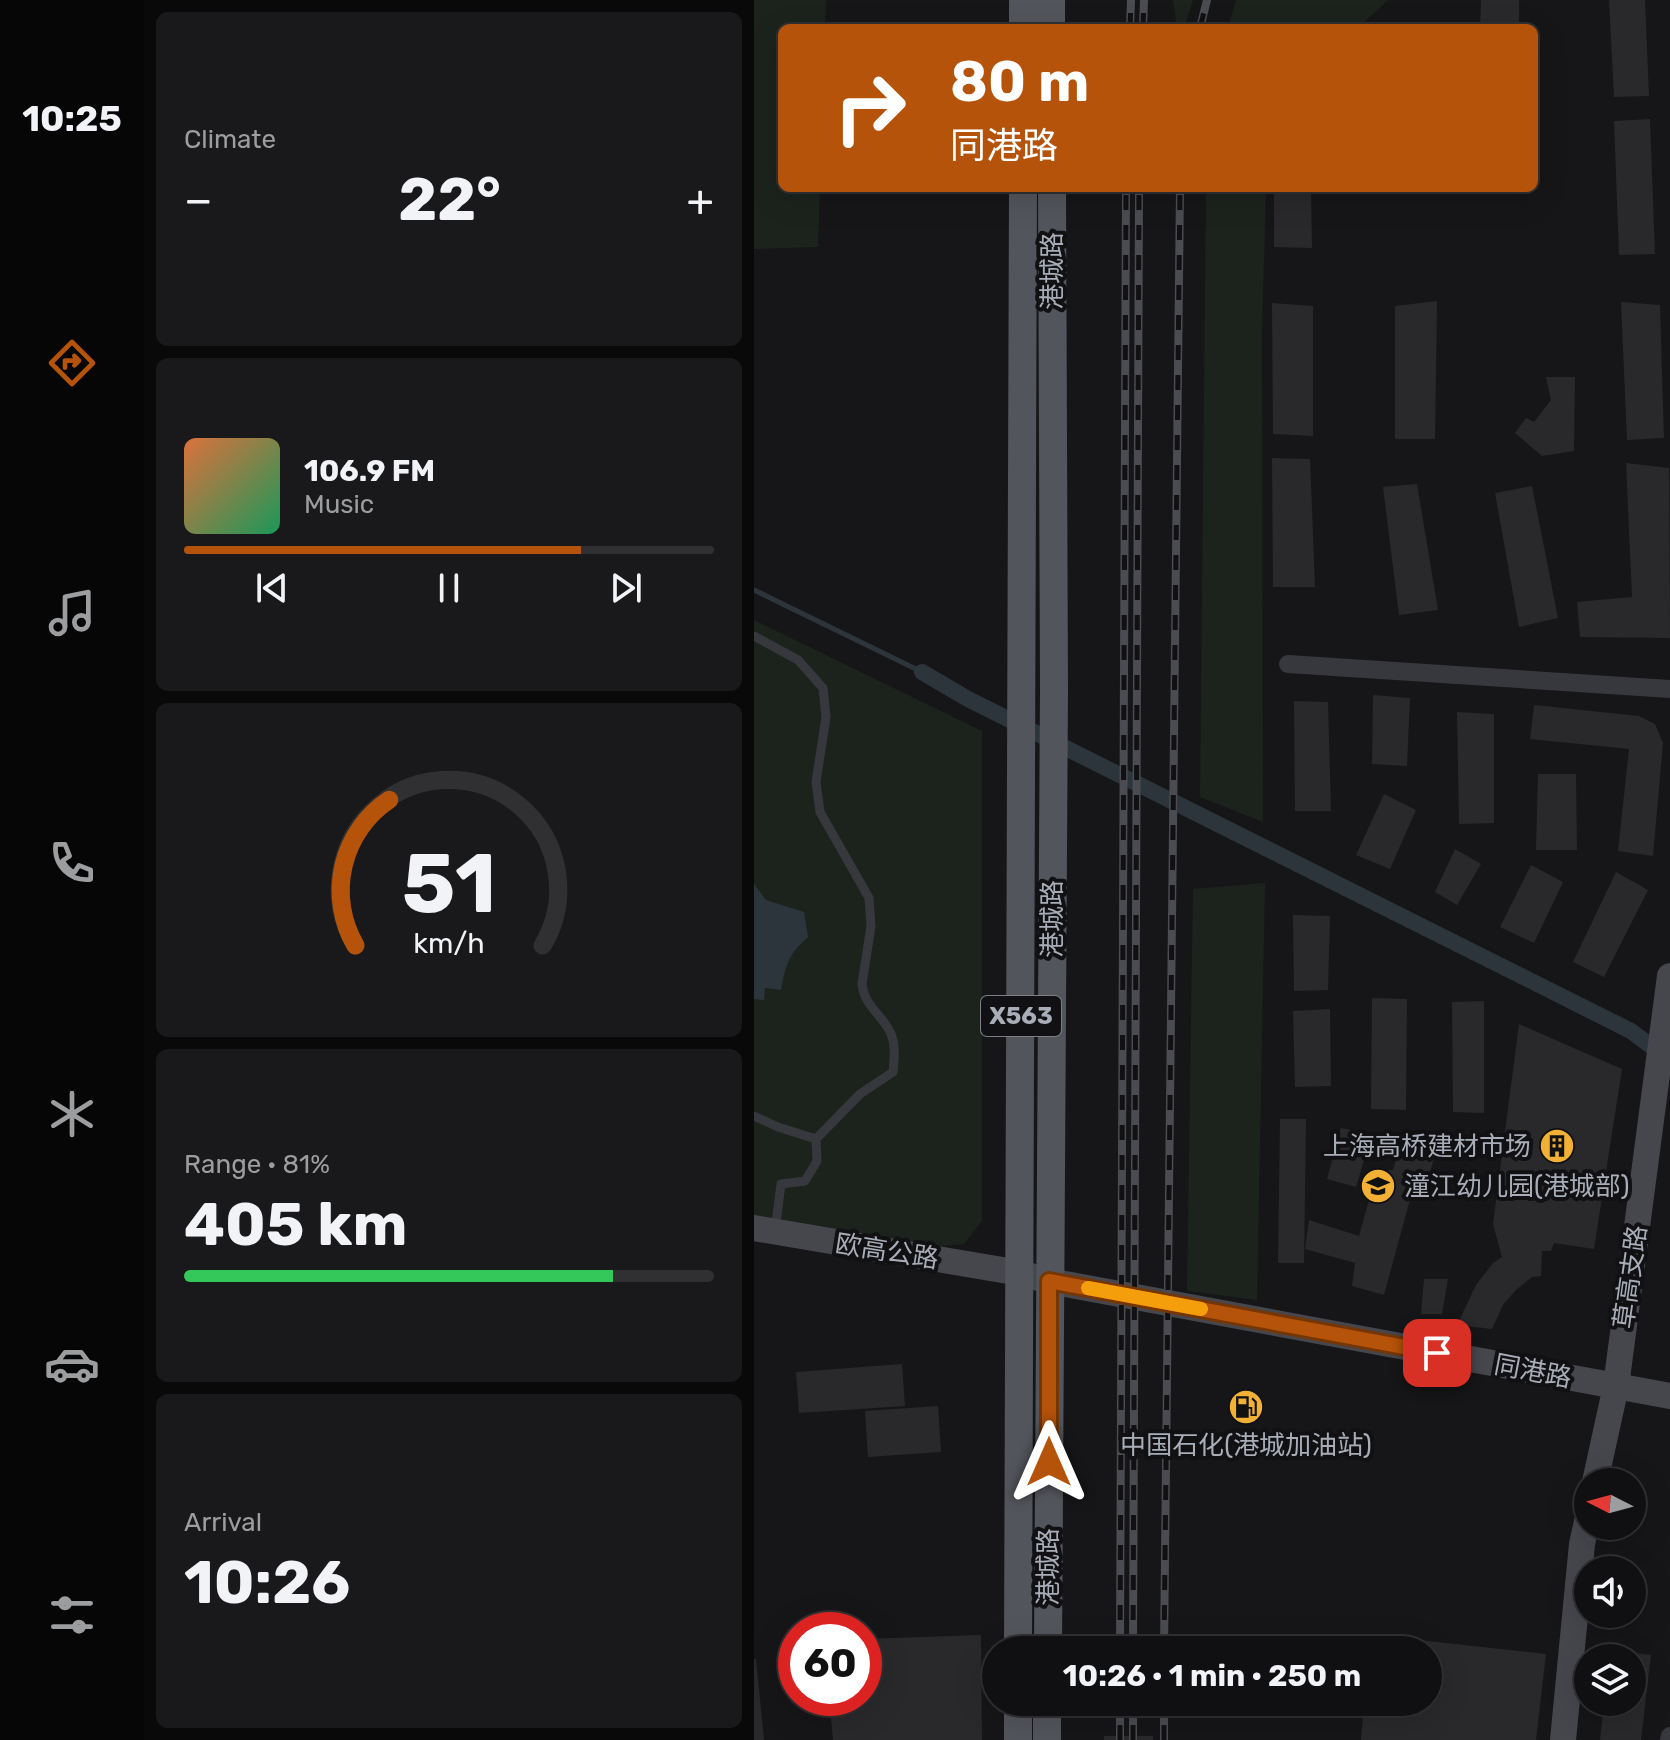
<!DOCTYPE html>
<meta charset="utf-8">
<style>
:root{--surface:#101012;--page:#19191b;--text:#f1f3f6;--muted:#9c9d9f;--line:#303032;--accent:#b45309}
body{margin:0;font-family:Rubik,"Noto Sans SC",sans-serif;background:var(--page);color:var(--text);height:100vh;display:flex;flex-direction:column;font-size:30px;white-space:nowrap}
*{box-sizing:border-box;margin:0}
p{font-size:26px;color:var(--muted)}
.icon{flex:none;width:44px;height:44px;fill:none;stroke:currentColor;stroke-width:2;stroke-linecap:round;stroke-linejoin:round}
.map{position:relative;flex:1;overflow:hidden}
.drawer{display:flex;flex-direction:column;gap:12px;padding:12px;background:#09090a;width:610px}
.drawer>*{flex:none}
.banner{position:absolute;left:24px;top:24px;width:760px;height:168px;border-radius:12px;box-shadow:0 8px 32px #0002,0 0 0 2px var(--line);background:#b45309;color:#fff;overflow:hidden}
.needle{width:52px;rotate:276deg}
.buttons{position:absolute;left:820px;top:1468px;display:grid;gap:16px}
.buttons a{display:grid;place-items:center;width:72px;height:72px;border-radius:50%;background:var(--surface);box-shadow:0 8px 32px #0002,0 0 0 2px var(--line);font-size:40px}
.speed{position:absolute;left:24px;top:1612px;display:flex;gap:16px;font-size:40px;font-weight:700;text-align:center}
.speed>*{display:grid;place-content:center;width:104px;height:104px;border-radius:50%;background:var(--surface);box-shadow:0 8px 32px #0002,0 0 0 2px var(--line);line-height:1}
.speed .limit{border:12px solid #d22;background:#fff;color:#111}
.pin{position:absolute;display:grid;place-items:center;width:68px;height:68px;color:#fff;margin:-34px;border-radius:16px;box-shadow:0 4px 12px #0006}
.me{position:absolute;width:88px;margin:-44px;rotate:0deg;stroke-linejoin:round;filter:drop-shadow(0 0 6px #0008)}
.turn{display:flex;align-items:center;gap:28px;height:168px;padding:0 40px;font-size:36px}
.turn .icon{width:104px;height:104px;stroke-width:2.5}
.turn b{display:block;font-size:56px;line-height:68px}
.big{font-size:60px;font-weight:700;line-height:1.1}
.drawer .tile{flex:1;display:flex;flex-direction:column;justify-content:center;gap:12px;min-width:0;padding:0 28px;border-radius:12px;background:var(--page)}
.drawer .dial{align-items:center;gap:0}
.dial svg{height:208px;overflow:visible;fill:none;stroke:var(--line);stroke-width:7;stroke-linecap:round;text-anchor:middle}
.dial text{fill:var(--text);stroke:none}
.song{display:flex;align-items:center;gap:24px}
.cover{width:96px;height:96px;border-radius:12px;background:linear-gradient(135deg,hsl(20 70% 55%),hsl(150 70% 35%))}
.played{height:8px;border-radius:4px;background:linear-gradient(90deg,var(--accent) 75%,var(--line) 75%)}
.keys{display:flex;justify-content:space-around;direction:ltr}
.heat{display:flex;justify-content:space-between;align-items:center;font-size:44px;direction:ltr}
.charge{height:12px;border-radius:6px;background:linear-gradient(90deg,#34c759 81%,var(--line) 0)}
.trip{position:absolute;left:228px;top:1636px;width:460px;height:80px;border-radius:40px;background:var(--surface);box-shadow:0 8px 32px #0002,0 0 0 2px var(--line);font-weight:700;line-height:80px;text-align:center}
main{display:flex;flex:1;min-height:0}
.menu{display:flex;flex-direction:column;width:144px;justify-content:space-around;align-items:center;background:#060607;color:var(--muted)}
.menu .icon{width:56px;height:56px}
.menu .selected{color:var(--accent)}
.menu b{font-size:36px;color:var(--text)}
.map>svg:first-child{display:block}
</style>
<main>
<nav class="menu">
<b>10:25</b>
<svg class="icon selected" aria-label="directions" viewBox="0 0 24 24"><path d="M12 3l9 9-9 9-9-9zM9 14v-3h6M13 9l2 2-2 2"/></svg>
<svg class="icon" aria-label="music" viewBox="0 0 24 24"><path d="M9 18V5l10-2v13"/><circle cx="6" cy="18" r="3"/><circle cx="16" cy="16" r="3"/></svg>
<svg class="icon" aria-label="phone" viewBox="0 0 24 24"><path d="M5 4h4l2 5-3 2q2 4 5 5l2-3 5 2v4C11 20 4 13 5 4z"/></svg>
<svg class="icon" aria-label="climate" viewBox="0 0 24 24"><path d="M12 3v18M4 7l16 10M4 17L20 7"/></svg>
<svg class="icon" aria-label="car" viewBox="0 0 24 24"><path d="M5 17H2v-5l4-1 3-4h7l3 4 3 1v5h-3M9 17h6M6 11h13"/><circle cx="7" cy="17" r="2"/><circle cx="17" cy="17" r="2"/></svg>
<svg class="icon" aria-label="filters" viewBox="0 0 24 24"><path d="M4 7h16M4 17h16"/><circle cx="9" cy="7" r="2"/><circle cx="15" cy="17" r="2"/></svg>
</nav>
<section class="drawer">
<div class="tile"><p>Climate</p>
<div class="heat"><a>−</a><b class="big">22°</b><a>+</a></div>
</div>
<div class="tile">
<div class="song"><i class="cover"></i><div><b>106.9 FM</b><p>Music</p></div></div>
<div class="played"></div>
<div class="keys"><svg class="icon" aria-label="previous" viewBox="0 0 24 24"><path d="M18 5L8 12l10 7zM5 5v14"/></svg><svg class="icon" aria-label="pause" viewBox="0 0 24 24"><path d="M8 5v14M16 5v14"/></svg><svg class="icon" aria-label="next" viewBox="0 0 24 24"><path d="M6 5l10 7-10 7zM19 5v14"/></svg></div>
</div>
<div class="tile dial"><svg viewBox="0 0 100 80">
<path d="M14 69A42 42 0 1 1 86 69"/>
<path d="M14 69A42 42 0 0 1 27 13" stroke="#b45309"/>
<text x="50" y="56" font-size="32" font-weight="700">51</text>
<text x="50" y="72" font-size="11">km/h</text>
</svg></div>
<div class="tile"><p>Range · 81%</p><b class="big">405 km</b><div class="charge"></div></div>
<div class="tile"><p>Arrival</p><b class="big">10:26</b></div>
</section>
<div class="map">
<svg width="916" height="1740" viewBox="0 0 916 1740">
<rect width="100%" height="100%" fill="#161618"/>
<path fill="#1c231d" d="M0 0H72L71 28H28V188H66L64 247 0 249Z
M419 0H439L430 28H423Z
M482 0H634L604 28H474Z
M452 188H512L508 332 509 822 446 797Z
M0 620 228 731V1221L210 1244 186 1246 0 1215Z
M511 883 503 1300 433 1291 439 889Z"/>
<path fill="#2c353c" d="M0 884 12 900 50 912 54 937C34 955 32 964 27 990L11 988 10 1000 0 999Z"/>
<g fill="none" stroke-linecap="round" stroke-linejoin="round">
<path stroke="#2c353c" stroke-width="5" d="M0 590 168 672"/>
<path stroke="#2c353c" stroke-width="16" d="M168 672 214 699 877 1031 909 1055"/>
</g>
<path fill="#29292c" d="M727 0H765V28H726Z
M855 0H891L895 96 860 97Z
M896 119 901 254 865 255 860 121Z
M520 188H557L558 248 520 247Z
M683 301 681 439H641V306Z
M867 302 906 305 910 438 873 440Z
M518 303 559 306V436L519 434Z
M792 377H821L820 451 788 456 761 433 772 418 780 422 797 400Z
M518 458 556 459 561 587H519Z
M872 463 915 468 916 638 826 637 823 602 878 597Z
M663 484 684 610 645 615 629 487Z
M778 486 804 618 765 627 741 493Z
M619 695 656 698 653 766 618 764Z
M540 701 574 702 577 811H541Z
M780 705 885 716 901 724 909 743 899 856 864 851 875 749 776 739Z
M703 712 740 714V823L705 824Z
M784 774H822L823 850H782Z
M630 794 662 810 636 869 602 855Z
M701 849 727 864 703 905 681 892Z
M777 865 809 882 780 943 746 927Z
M862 872 894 890 850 977 819 962Z
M539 915 576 916 574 990 540 991Z
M618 998 653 999 652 1110 617 1109Z
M730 1001V1113L699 1112 698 1002Z
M576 1009 577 1086 541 1087 539 1011Z
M765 1024 868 1069 840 1249 800 1243 797 1251H788L787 1276 778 1277 762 1290 749 1305 738 1329 703 1325 722 1285 739 1263 748 1257 739 1224Z
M526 1119H552L550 1263H524Z
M587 1128 618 1134 602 1187 573 1179Z
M647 1141 682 1150 671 1193 658 1192 630 1295 598 1286 601 1263 551 1249 555 1220 605 1236 623 1171 639 1170Z
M670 1279H694L688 1314H667Z
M148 1364 151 1406 45 1413 42 1372Z
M184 1406 187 1452 114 1457 111 1411Z
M227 1635 228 1740H79L75 1698H110V1639Z
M664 1640 792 1654 782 1740H607L610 1702H674V1650H659Z
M856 1650 897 1655 887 1740H846L850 1702H878V1658H855Z
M0 1659H2L10 1740H0Z
M350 1736H399V1740H350Z"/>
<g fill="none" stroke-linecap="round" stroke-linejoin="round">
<path stroke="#37383d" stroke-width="9" d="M0 636 44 660 69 688 72 717 62 782 66 812 115 898 117 926 108 984C110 1006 129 1015 137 1034 142 1046 140 1059 139 1072L106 1094 62 1139 24 1127 0 1116
M21 1231 27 1184 51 1181 63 1161 62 1139"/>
<path stroke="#37383d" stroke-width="18" d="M534 664 916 689
M915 1740 916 1736"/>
<path stroke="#45474d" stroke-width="26" d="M0 1228 266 1273 295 1281 916 1396
M841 1482 862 1386 916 976
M809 1740 828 1544 834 1517"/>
<path stroke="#53555c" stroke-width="28" d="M297 0V28
M269 28V0
M264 1650 269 188
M294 1650 300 690 298 188
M264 1740V1702
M293 1740V1702"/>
<g stroke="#4a4c52" stroke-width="8">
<path id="rail" d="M376 28 377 0
M389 28 390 0
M446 28 453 0
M366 1650 372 188
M379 1650 385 188
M410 1650 426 188
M366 1740V1702
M379 1740V1702
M410 1740V1702"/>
</g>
<use href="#rail" stroke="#111113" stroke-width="5" stroke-dasharray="15" stroke-linecap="butt"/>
</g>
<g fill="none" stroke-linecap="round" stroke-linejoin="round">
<g stroke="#753606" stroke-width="20">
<path id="route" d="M295 1462V1281L683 1353"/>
</g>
<use href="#route" stroke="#b45309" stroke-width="14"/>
<path stroke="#f59e0b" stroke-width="14" d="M334 1288 447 1309"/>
</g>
<defs>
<g id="building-disc" transform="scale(1.8)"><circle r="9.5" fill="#f2b134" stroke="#111113"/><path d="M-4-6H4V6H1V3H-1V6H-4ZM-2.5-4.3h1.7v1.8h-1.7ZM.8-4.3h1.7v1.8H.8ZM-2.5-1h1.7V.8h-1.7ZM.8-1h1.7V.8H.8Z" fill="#111"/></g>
<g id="school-disc" transform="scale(1.8)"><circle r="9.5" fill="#f2b134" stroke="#111113"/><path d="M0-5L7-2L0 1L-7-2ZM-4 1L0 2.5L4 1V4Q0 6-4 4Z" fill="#111"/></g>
<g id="fuel-disc" transform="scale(1.8)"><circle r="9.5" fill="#f2b134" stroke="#111113"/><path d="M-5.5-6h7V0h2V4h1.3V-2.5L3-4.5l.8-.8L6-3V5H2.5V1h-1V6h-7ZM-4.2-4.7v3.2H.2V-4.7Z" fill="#111"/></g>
</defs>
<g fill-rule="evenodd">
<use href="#building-disc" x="803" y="1146"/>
<use href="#school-disc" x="624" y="1186"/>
<use href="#fuel-disc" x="492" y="1407"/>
</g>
<g text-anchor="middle" stroke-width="8" stroke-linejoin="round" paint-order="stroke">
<rect fill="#111113" stroke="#7b7e86" stroke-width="2" x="227" y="996" width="80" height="40" rx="6"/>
<g font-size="24" font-weight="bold" fill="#a8adb8">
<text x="267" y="1024">X563</text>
</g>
<g font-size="26" fill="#a8adb8" stroke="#111113">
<text transform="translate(298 271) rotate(-90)" y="9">港城路</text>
<text transform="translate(298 919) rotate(-90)" y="9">港城路</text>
<text transform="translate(133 1251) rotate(9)" y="9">欧高公路</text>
<text transform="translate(876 1277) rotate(-82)" y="9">草高支路</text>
<text transform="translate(779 1371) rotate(11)" y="9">同港路</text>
<text transform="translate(294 1567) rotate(-90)" y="9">港城路</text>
</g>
<g font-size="26" fill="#a8adb8" stroke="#111113" text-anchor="end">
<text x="777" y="1155">上海高桥建材市场</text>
<text x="650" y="1195" text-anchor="start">潼江幼儿园(港城部)</text>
<text x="492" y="1454" text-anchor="middle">中国石化(港城加油站)</text>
</g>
</g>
</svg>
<div class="buttons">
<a><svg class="needle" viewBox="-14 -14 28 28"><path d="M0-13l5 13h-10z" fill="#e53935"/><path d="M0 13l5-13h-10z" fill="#9c9d9f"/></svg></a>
<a><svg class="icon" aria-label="sound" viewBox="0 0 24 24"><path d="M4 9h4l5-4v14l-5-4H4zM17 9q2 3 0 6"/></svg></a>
<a><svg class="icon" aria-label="layers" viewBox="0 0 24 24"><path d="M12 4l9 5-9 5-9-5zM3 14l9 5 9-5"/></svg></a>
</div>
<div class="speed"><div class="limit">60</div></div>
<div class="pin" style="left:683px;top:1353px;background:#d93025"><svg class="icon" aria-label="arrive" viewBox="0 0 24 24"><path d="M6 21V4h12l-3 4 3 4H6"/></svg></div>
<svg class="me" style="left:295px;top:1462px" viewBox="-20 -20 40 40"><path d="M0-17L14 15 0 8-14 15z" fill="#b45309" stroke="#fff" stroke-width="4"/></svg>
<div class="trip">10:26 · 1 min · 250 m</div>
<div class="banner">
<div class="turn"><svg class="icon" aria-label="right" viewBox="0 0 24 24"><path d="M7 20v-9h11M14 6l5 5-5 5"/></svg><div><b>80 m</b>同港路</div></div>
</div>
</div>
</main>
